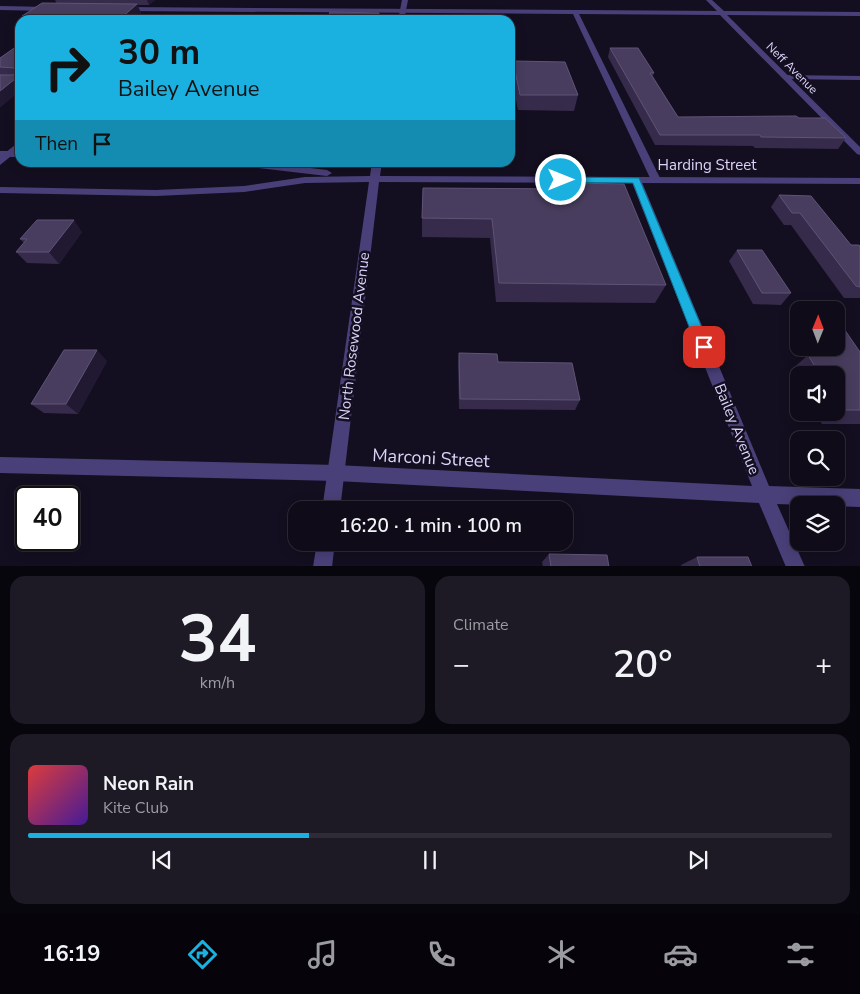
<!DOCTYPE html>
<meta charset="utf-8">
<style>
:root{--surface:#0f0b18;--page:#1d1925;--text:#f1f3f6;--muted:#9b9ba2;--line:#2f2b37;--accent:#1ab0df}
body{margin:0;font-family:"Nunito Sans",sans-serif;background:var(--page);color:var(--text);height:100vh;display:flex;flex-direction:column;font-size:19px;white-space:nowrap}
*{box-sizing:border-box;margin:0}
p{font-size:16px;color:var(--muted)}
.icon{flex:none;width:28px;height:28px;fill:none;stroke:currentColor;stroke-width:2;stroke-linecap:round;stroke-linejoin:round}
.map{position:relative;height:566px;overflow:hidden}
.panel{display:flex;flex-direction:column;gap:10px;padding:10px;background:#08060d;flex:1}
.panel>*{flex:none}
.banner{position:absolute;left:15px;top:15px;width:500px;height:152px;border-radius:15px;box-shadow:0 2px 12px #0003,0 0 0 1px var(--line);background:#1ab0df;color:#111;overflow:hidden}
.needle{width:32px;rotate:1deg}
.buttons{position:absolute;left:790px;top:301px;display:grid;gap:10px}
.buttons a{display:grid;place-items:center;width:55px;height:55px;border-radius:10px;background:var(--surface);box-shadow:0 2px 12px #0003,0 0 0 1px var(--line);font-size:25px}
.speed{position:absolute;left:15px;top:486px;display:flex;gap:10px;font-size:25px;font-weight:700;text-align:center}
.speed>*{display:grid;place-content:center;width:65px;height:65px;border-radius:50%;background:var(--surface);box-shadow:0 2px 12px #0003,0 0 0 1px var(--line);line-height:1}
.speed .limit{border:2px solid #111;border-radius:8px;background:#fff;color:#111}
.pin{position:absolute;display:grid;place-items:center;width:42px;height:42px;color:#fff;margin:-21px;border-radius:10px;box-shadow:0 2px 8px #0006}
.me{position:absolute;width:55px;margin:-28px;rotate:90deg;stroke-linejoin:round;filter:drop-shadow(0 0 4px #0008)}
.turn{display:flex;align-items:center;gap:18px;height:105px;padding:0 20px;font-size:22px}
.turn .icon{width:65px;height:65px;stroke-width:2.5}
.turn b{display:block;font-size:35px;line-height:42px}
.then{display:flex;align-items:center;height:48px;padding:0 20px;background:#0003;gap:10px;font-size:19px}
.big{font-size:38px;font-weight:600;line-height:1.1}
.panel .tile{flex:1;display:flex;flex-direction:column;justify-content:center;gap:8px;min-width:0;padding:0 18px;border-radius:15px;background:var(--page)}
.panel .dial{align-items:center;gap:0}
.dial b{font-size:65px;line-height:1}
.song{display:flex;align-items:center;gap:15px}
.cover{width:60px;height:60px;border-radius:8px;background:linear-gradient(135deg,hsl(0 70% 55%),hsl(260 70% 35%))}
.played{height:5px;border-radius:2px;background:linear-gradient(90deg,var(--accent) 35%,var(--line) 35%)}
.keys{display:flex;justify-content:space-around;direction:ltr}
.heat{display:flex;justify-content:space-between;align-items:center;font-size:28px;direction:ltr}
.panel .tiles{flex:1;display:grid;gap:10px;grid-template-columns:1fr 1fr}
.tile:last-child{grid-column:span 2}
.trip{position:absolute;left:288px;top:501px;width:285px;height:50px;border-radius:15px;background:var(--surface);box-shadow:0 2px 12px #0003,0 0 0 1px var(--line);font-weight:600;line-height:50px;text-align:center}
.tabs{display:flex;height:80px;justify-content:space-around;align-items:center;background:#06040a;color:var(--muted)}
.tabs .icon{width:35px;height:35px}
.tabs .current{color:var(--accent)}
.tabs b{font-size:22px;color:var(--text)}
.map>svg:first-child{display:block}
</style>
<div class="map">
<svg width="860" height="567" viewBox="0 0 860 567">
<rect width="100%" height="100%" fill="#140f20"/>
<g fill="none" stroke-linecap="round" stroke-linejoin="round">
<path fill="#4a4079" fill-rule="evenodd" d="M782 75 860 76V80L785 79 781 77Z"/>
<path fill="#4a4079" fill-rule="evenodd" d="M706 0H712L724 11 860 12V16L727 15 860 147V155L857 154 720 15 579 14 661 180 656 183 651 180 573 14 123 11 120 9 123 7 717 11Z
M0 6 50 7 53 9 50 11 0 10Z
M20 141V149L0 165V157Z
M636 177 641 180 769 486 860 489V507L777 504 805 567H786L759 503 336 481 0 473V457L336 465 752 486 631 180Z"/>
<path fill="#4a4079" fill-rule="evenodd" d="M402 0H408L404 20H398Z
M0 151H20V157H0Z
M227 162H262L327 170 332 173 327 176 232 165Z
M372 162H382L380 176 860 178V184L379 182 340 510H322L369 182 305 183 244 192 156 196 0 193V187L156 190 244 186 305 177 370 176Z
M317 542H335L332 567H313Z"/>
</g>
<path fill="#362b4b" d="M55 0H155L149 5H137L141 13 133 20H24L22 16 57 4Z
M20 44V91L0 107V58Z
M610 48 654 73 653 76 678 117 799 118 846 138 838 149 755 148 753 146 655 145 608 57Z
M513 61 578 95 574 111 518 110 511 76Z
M572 183 666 285 655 303 496 302 490 238 422 237V218L570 189Z
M779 195 851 245 860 246V298H844L791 225H784L771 207Z
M82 232 59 264 27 263 16 252 24 243 20 239Z
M737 250 791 293 781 305 753 304 729 261Z
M802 348H836L860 352V424H822L815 412H836V375H799V383L791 370 807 356Z
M459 353 498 362 580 400 575 410 459 409 458 363Z
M107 361 78 414 44 413 31 404Z
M549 554 609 567H543L542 562Z
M697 557 752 567H682L681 565Z"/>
<path fill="#211832" d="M147 0H155L149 5Z
M137 4 141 13 133 20H119Z
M20 75V91L0 107V91Z
M74 220 82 232 59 264 49 252Z
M97 350 107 361 78 414 66 404Z"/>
<path fill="#483d5e" stroke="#5f5476" d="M42 3 137 4 119 20H54L57 18 22 16Z
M330 12 379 13 377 20H327Z
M20 44V75L0 91V75H13L15 73V68L0 67V58Z
M610 48H638L654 73H650L678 117 796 116 799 118H825L846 138 761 137 760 135H660Z
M513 61 565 62 578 95H520Z
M572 183 624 184 666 285 499 283 492 219 422 218 423 188 574 189Z
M779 195 811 196 851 245H859L860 246V287L856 286 800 213H792Z
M37 220H74L49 252H16L27 239H20Z
M737 250H762L791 293H762Z
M836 323H840L860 352V410H841L836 402V375H820L808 355 834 356 829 348H836Z
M64 350H97L66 404H31Z
M459 353 497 354 498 362 572 363 580 400 460 399Z
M549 554 607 555 609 567H551Z
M697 557H748L752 567H700Z"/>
<path fill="#1ab0df" stroke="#117291" d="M561 177 639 178 710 347 708 350 704 352 699 350 697 347 633 183 558 182V178Z"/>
<g text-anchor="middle" stroke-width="5" stroke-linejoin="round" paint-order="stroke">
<g font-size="12" fill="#ddd3fa" stroke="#140f20">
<text transform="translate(792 68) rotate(45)" y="4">Neff Avenue</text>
</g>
<g font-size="15" fill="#ddd3fa" stroke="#140f20">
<text x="707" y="170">Harding Street</text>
<text transform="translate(354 336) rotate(-83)" y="5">North Rosewood Avenue</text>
<text transform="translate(737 429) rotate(68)" y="5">Bailey Avenue</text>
</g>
<g font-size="18" fill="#ddd3fa" stroke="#140f20">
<text transform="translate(431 458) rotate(3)" y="6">Marconi Street</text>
</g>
</g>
</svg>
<div class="buttons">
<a><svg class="needle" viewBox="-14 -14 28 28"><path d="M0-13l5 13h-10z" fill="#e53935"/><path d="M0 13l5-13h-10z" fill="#9b9ba2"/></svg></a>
<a><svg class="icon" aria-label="sound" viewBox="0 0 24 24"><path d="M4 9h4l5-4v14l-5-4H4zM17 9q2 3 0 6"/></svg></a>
<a><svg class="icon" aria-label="search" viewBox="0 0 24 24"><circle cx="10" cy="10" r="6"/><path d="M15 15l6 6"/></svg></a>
<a><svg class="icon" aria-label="layers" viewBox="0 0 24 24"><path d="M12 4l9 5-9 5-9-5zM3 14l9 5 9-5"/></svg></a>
</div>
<div class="speed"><div class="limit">40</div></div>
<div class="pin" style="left:704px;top:347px;background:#d93025"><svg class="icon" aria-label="arrive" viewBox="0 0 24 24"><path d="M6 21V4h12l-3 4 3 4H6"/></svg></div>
<svg class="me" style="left:561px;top:180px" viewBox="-20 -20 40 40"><circle r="17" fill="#1ab0df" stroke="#fff" stroke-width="3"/><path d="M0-11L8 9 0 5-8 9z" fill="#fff"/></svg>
<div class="trip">16:20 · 1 min · 100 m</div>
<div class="banner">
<div class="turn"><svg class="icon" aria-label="right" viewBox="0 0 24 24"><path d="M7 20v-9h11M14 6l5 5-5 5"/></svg><div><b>30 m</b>Bailey Avenue</div></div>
<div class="then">Then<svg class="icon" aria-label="arrive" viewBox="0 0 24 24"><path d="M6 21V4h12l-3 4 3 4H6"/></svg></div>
</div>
</div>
<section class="panel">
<div class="tiles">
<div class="tile dial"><b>34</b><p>km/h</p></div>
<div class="tile"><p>Climate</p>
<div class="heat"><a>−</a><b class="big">20°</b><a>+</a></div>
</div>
<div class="tile">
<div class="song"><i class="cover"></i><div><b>Neon Rain</b><p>Kite Club</p></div></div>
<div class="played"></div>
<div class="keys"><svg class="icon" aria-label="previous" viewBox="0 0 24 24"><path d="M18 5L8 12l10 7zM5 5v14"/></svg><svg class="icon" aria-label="pause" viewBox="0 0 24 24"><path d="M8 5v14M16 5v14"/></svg><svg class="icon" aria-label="next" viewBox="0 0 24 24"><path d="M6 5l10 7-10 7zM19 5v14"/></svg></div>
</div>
</div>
</section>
<nav class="tabs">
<b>16:19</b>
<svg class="icon current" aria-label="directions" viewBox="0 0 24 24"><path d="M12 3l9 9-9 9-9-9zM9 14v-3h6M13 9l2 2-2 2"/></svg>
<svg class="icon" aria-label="music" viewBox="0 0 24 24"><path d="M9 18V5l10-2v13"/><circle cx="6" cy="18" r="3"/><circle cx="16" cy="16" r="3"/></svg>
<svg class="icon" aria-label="phone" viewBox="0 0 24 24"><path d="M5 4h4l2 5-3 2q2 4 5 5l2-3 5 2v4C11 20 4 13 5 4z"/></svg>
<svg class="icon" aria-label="climate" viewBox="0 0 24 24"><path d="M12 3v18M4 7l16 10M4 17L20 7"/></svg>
<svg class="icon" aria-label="car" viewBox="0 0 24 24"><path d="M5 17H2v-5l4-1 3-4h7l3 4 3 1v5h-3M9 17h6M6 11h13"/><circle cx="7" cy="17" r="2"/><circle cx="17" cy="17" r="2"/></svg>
<svg class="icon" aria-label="filters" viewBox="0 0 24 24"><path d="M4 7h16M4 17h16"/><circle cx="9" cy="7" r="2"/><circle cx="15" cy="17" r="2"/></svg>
</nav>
